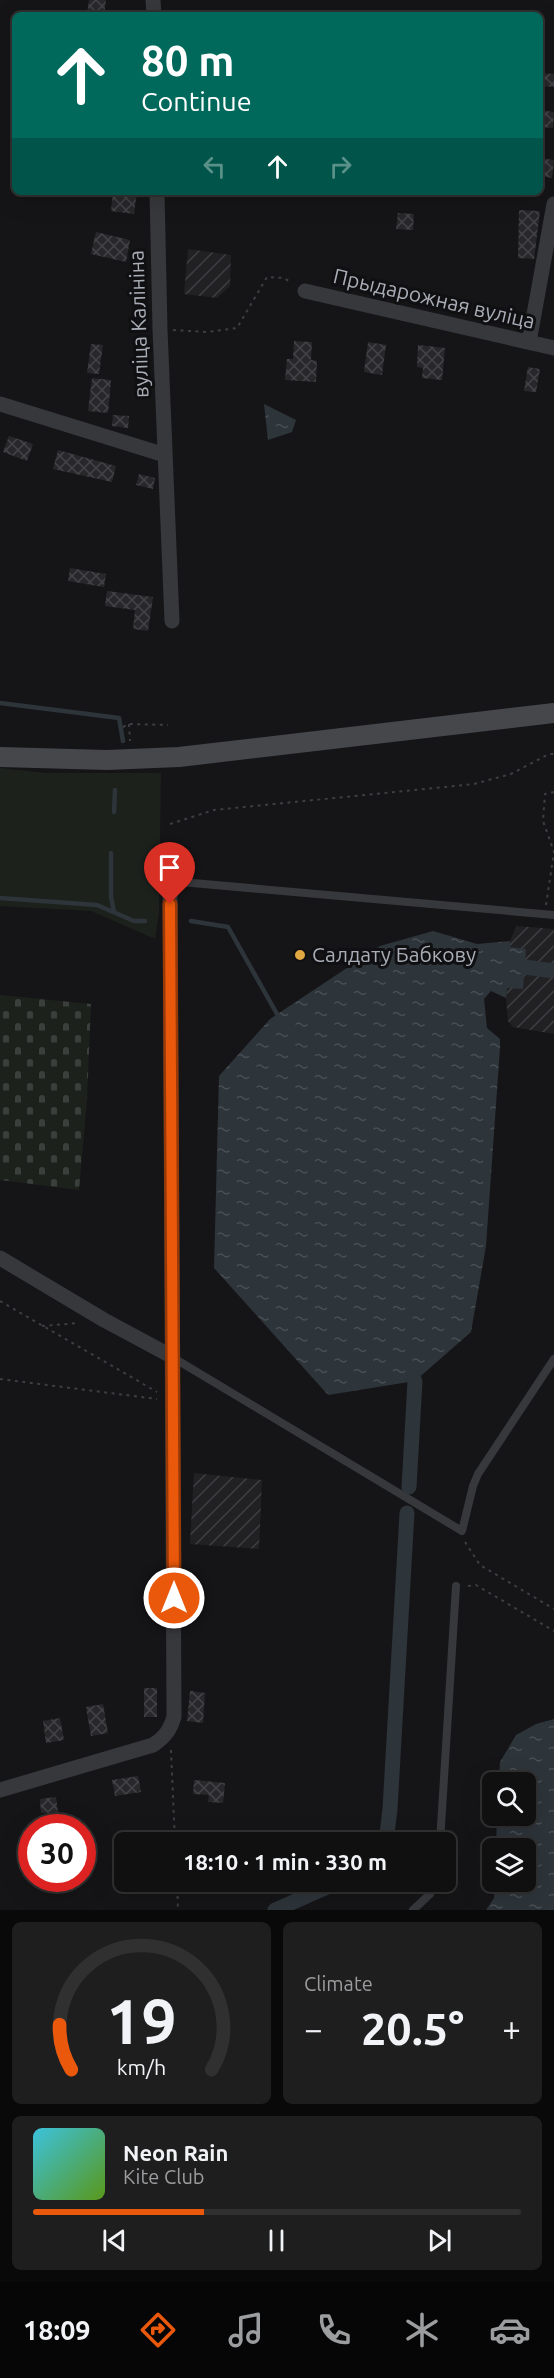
<!DOCTYPE html>
<meta charset="utf-8">
<style>
:root{--surface:#101011;--page:#1e1e1f;--text:#f1f3f6;--muted:#9c9d9f;--line:#303031;--accent:#ea580c}
body{margin:0;font-family:Ubuntu,sans-serif;background:var(--page);color:var(--text);height:100vh;display:flex;flex-direction:column;font-size:22px;white-space:nowrap}
*{box-sizing:border-box;margin:0}
p{font-size:20px;color:var(--muted)}
.icon{flex:none;width:33px;height:33px;fill:none;stroke:currentColor;stroke-width:2;stroke-linecap:round;stroke-linejoin:round}
.map{position:relative;height:1910px;overflow:hidden}
.panel{display:flex;flex-direction:column;gap:12px;padding:12px;background:#090909;flex:1}
.panel>*{flex:none}
.hud{position:absolute;left:12px;top:12px;width:531px;height:183px;border-radius:9px;box-shadow:0 6px 24px #0002,0 0 0 2px var(--line);background:#00695c;color:#fff;overflow:hidden}
.controls{position:absolute;left:482px;top:1772px;display:grid;gap:12px}
.controls a{display:grid;place-items:center;width:54px;height:54px;border-radius:9px;background:var(--surface);box-shadow:0 6px 24px #0002,0 0 0 2px var(--line);font-size:30px}
.speed{position:absolute;left:18px;top:1814px;display:flex;gap:12px;font-size:30px;font-weight:700;text-align:center}
.speed>*{display:grid;place-content:center;width:78px;height:78px;border-radius:50%;background:var(--surface);box-shadow:0 6px 24px #0002,0 0 0 2px var(--line);line-height:1}
.speed .limit{border:9px solid #d22;background:#fff;color:#111}
.pin{position:absolute;display:grid;place-items:center;width:51px;height:51px;color:#fff;margin:-62px -26px;border-radius:50% 50% 50% 0;rotate:-45deg;box-shadow:0 0 6px #0007}
.pin .icon{rotate:45deg}
.me{position:absolute;width:66px;margin:-33px;rotate:0deg;stroke-linejoin:round;filter:drop-shadow(0 0 4px #0008)}
.turn{display:flex;align-items:center;gap:21px;height:126px;padding:0 30px;font-size:27px}
.turn .icon{width:78px;height:78px;stroke-width:2.5}
.turn b{display:block;font-size:42px;line-height:51px}
.lanes{display:flex;align-items:center;height:57px;padding:0 30px;background:#0003;justify-content:center;gap:30px;direction:ltr}
.lanes .off{opacity:.35}
.big{font-size:45px;font-weight:700;line-height:1.1}
.panel .card{flex:1;display:flex;flex-direction:column;justify-content:center;gap:9px;min-width:0;padding:0 21px;border-radius:9px;background:var(--page)}
.panel .dial{align-items:center;gap:0}
.dial svg{height:156px;overflow:visible;fill:none;stroke:var(--line);stroke-width:7;stroke-linecap:round;text-anchor:middle}
.dial text{fill:var(--text);stroke:none}
.song{display:flex;align-items:center;gap:18px}
.cover{width:72px;height:72px;border-radius:9px;background:linear-gradient(135deg,hsl(190 70% 55%),hsl(90 70% 35%))}
.played{height:6px;border-radius:3px;background:linear-gradient(90deg,var(--accent) 35%,var(--line) 35%)}
.keys{display:flex;justify-content:space-around;direction:ltr}
.heat{display:flex;justify-content:space-between;align-items:center;font-size:33px;direction:ltr}
.panel .tiles{flex:1;display:grid;gap:12px;grid-template-columns:1fr 1fr}
.card:last-child{grid-column:span 2}
.trip{position:absolute;left:114px;top:1832px;width:342px;height:60px;border-radius:9px;background:var(--surface);box-shadow:0 6px 24px #0002,0 0 0 2px var(--line);font-weight:700;line-height:60px;text-align:center}
.tab-bar{display:flex;height:96px;justify-content:space-around;align-items:center;background:#060607;color:var(--muted)}
.tab-bar .icon{width:42px;height:42px}
.tab-bar .current{color:var(--accent)}
.tab-bar b{font-size:27px;color:var(--text)}
.map>svg:first-child{display:block}
</style>
<div class="map">
<svg width="554" height="1910" viewBox="0 0 554 1910">
<defs>
<pattern id="industrial-furrows" width="10" height="10" patternUnits="userSpaceOnUse" patternTransform="scale(1.5)"><rect width="10" height="10" fill="#212124"/><path d="M-1 1l2-2M0 10L10 0M9 11l2-2" fill="none" stroke="#3e3f42"/></pattern>
<pattern id="cemetery-stones" width="16" height="16" patternUnits="userSpaceOnUse" patternTransform="scale(1.5)"><rect width="16" height="16" fill="#1c211c"/><path d="M2 7V4a2 2 0 0 1 4 0v3zM10 15v-3a2 2 0 0 1 4 0v3z" fill="#3a3f3b"/></pattern>
<pattern id="water-ripples" width="26" height="14" patternUnits="userSpaceOnUse" patternTransform="scale(1.5)"><rect width="26" height="14" fill="#2d343a"/><path d="M2 4q2-2 4 0t4 0M15 11q2-2 4 0t4 0" fill="none" stroke="#494f54"/></pattern>
<pattern id="building-cross-hatch" width="8" height="8" patternUnits="userSpaceOnUse" patternTransform="scale(1.5)"><rect width="8" height="8" fill="#28282b"/><path d="M0 0l8 8M0 8l8-8" fill="none" stroke="#444448"/></pattern>
</defs>
<rect width="100%" height="100%" fill="#151517"/>
<path fill="url(#industrial-furrows)" d="M188 249 231 255 230 286 217 298 184 294Z
M516 926 554 929V1034L513 1027 508 1021 506 998 510 941Z
M194 1473 262 1480 259 1549 190 1544Z"/>
<path fill="#1c211c" d="M0 768 47 773H161L159 912 155 939 91 911 0 906Z"/>
<path fill="url(#cemetery-stones)" d="M0 995 91 1004 87 1100 79 1190 0 1180Z"/>
<path fill="url(#water-ripples)" d="M264 404 296 420 292 432 268 440Z
M433 931 477 944 510 941V947L526 949 523 989 507 988 506 998 491 991 484 999 487 1028 500 1039V1048L486 1246 471 1332 415 1381 328 1395 214 1268 219 1076 270 1019 380 946Z
M554 1719V1910H486L494 1898 495 1881H525V1848H496L497 1815H525V1782H499L500 1762 516 1735 536 1724Z"/>
<g fill="none" stroke-linecap="round" stroke-linejoin="round">
<path stroke="#2d343a" stroke-width="4.5" d="M0 703 119 718 123 741
M114 812 115 790
M111 853V897L114 912
M0 898 97 905 134 921H145
M191 921 228 927 277 1014"/>
<path stroke="#2d343a" stroke-width="15" d="M525 967 554 971
M409 1487 415 1381
M386 1842 390 1809 407 1513
M275 1910 341 1881"/>
</g>
<path fill="url(#building-cross-hatch)" d="M89 0H106L104 15H87Z
M540 73 554 74V87L540 86Z
M540 110 554 112 553 128 540 127Z
M540 158 554 160 552 178 540 176Z
M113 192H137L134 214 111 211Z
M519 210 540 211 534 259 518 258Z
M398 213 414 214 413 230 396 229Z
M96 232 130 240 126 262 91 254Z
M294 341 312 342 311 360 317 361 316 382 285 380 287 359H293Z
M368 342 386 345 382 375 364 372Z
M91 344 103 345 99 374 87 373Z
M418 345 445 348 442 380 422 378 423 368 417 367Z
M528 367 540 369 536 392 524 391Z
M92 378 111 380 108 413 88 411Z
M113 415 129 416 128 428 112 426Z
M9 436 33 444 27 461 3 452Z
M58 450 116 466 112 482 53 469Z
M139 474 155 478 153 489 136 485Z
M70 568 106 574 104 587 68 581Z
M107 591 153 597 148 631 133 629 135 610 105 606Z
M144 1688H157V1717H144Z
M190 1691 205 1693 203 1723 187 1721Z
M103 1704 108 1733 91 1736 86 1707Z
M60 1718 64 1740 46 1743 43 1721Z
M138 1776 141 1792 115 1796 112 1780Z
M194 1780 225 1783 223 1803 208 1802 209 1795 193 1794Z
M56 1797 58 1812 41 1813 40 1799Z"/>
<g fill="none" stroke-linecap="round" stroke-linejoin="round">
<path stroke="#3d3e42" stroke-width="2" stroke-dasharray="3 4.5" stroke-linecap="butt" d="M173 330 207 332 237 328 267 277 284 278 292 283
M129 724 130 741
M123 727 129 724 168 725
M554 792 545 794 543 821 554 852
M170 824 214 810 474 784 511 774 549 754H554
M546 905 554 852
M0 1301 157 1392
M42 1326 78 1323
M0 1379 157 1399
M465 1542 480 1565 554 1609
M468 1586 476 1585 554 1631
M171 1750 175 1842
M177 1881 178 1910"/>
<path stroke="#37383b" stroke-width="8" d="M170 881 554 915
M172 1357 462 1531 473 1486 478 1474 554 1359
M440 1842 456 1586
M413 1910 430 1894 434 1881"/>
<path stroke="#37383b" stroke-width="15" d="M153 0 154 15
M157 192 160 329 172 621
M305 291 554 348
M529 342 554 204
M0 404 165 455
M0 1258 104 1320 171 1356
M0 1790 153 1745C165 1737 170 1730 174 1717L170 881"/>
<path stroke="#45474b" stroke-width="20" d="M0 757 107 760 179 757 554 713"/>
</g>
<g fill="none" stroke-linecap="round" stroke-linejoin="round">
<g stroke="#983908" stroke-width="15">
<path id="route" d="M170 904 174 1598"/>
</g>
<use href="#route" stroke="#ea580c" stroke-width="10"/>
</g>
<circle fill="#e1a743" stroke="#101012" stroke-width="2" cx="300" cy="955" r="6"/>
<g text-anchor="middle" stroke-width="6" stroke-linejoin="round" paint-order="stroke">
<g font-size="21" fill="#a8adb6" stroke="#101012">
<text transform="translate(434 299) rotate(13)" y="7">Прыдарожная вуліца</text>
<text transform="translate(139 324) rotate(-92)" y="7">вуліца Калініна</text>
</g>
<g font-size="21" fill="#a8adb6" stroke="#101012" text-anchor="start">
<text x="312" y="962">Салдату Бабкову</text>
</g>
</g>
</svg>
<div class="controls">
<a><svg class="icon" aria-label="search" viewBox="0 0 24 24"><circle cx="10" cy="10" r="6"/><path d="M15 15l6 6"/></svg></a>
<a><svg class="icon" aria-label="layers" viewBox="0 0 24 24"><path d="M12 4l9 5-9 5-9-5zM3 14l9 5 9-5"/></svg></a>
</div>
<div class="speed"><div class="limit">30</div></div>
<div class="pin" style="left:170px;top:904px;background:#d93025"><svg class="icon" aria-label="arrive" viewBox="0 0 24 24"><path d="M6 21V4h12l-3 4 3 4H6"/></svg></div>
<svg class="me" style="left:174px;top:1598px" viewBox="-20 -20 40 40"><circle r="17" fill="#ea580c" stroke="#fff" stroke-width="3"/><path d="M0-11L8 9 0 5-8 9z" fill="#fff"/></svg>
<div class="trip">18:10 · 1 min · 330 m</div>
<div class="hud">
<div class="turn"><svg class="icon" aria-label="ahead" viewBox="0 0 24 24"><path d="M12 20V5M6 11l6-6 6 6"/></svg><div><b>80 m</b>Continue</div></div>
<div class="lanes"><svg class="icon off" aria-label="left" viewBox="0 0 24 24"><path d="M17 20v-9H6M10 6l-5 5 5 5"/></svg><svg class="icon" aria-label="ahead" viewBox="0 0 24 24"><path d="M12 20V5M6 11l6-6 6 6"/></svg><svg class="icon off" aria-label="right" viewBox="0 0 24 24"><path d="M7 20v-9h11M14 6l5 5-5 5"/></svg></div>
</div>
</div>
<section class="panel">
<div class="tiles">
<div class="card dial"><svg viewBox="0 0 100 80">
<path d="M14 69A42 42 0 1 1 86 69"/>
<path d="M14 69A42 42 0 0 1 8 46" stroke="#ea580c"/>
<text x="50" y="56" font-size="32" font-weight="700">19</text>
<text x="50" y="72" font-size="11">km/h</text>
</svg></div>
<div class="card"><p>Climate</p>
<div class="heat"><a>−</a><b class="big">20.5°</b><a>+</a></div>
</div>
<div class="card">
<div class="song"><i class="cover"></i><div><b>Neon Rain</b><p>Kite Club</p></div></div>
<div class="played"></div>
<div class="keys"><svg class="icon" aria-label="previous" viewBox="0 0 24 24"><path d="M18 5L8 12l10 7zM5 5v14"/></svg><svg class="icon" aria-label="pause" viewBox="0 0 24 24"><path d="M8 5v14M16 5v14"/></svg><svg class="icon" aria-label="next" viewBox="0 0 24 24"><path d="M6 5l10 7-10 7zM19 5v14"/></svg></div>
</div>
</div>
</section>
<nav class="tab-bar">
<b>18:09</b>
<svg class="icon current" aria-label="directions" viewBox="0 0 24 24"><path d="M12 3l9 9-9 9-9-9zM9 14v-3h6M13 9l2 2-2 2"/></svg>
<svg class="icon" aria-label="music" viewBox="0 0 24 24"><path d="M9 18V5l10-2v13"/><circle cx="6" cy="18" r="3"/><circle cx="16" cy="16" r="3"/></svg>
<svg class="icon" aria-label="phone" viewBox="0 0 24 24"><path d="M5 4h4l2 5-3 2q2 4 5 5l2-3 5 2v4C11 20 4 13 5 4z"/></svg>
<svg class="icon" aria-label="climate" viewBox="0 0 24 24"><path d="M12 3v18M4 7l16 10M4 17L20 7"/></svg>
<svg class="icon" aria-label="car" viewBox="0 0 24 24"><path d="M5 17H2v-5l4-1 3-4h7l3 4 3 1v5h-3M9 17h6M6 11h13"/><circle cx="7" cy="17" r="2"/><circle cx="17" cy="17" r="2"/></svg>
</nav>
